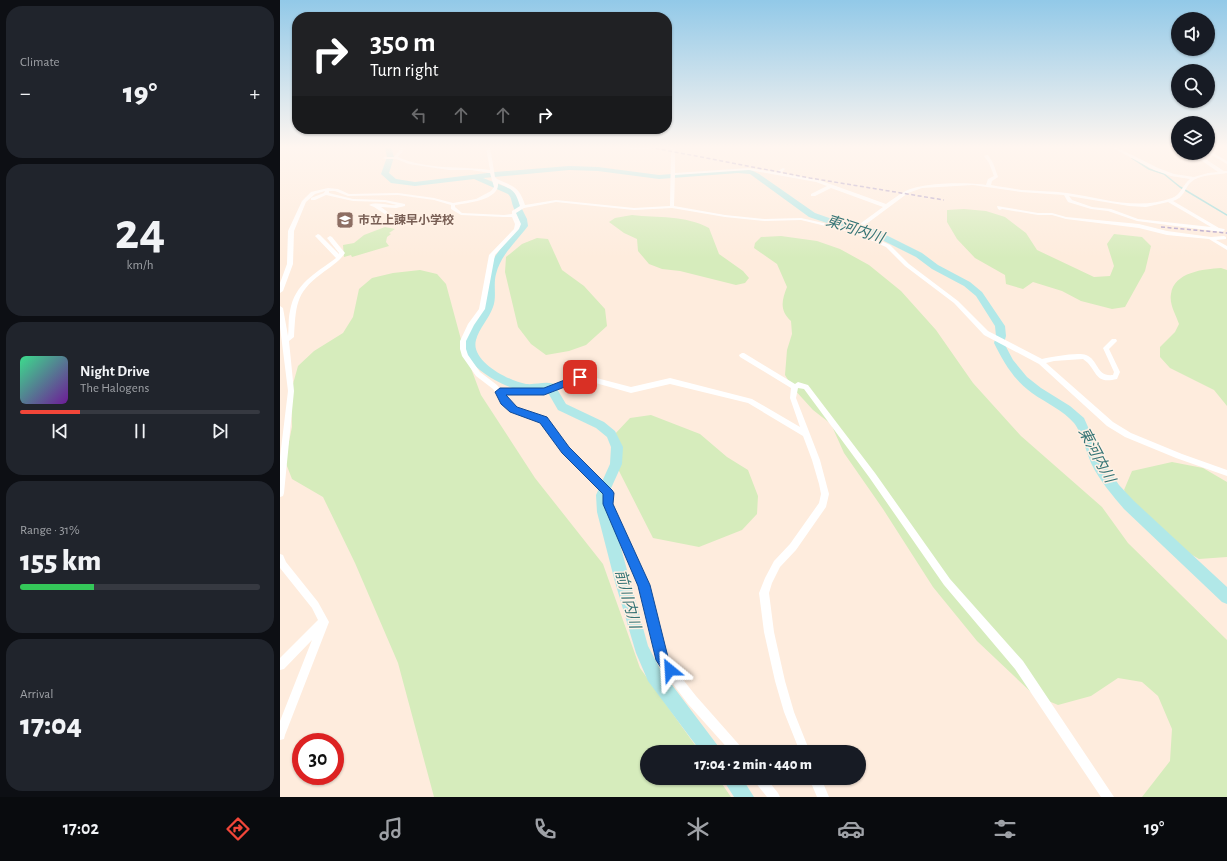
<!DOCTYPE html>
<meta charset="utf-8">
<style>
:root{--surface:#171b24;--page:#20242c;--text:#f1f3f6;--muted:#9ea1a6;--line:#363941;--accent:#f24639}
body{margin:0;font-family:"Alegreya Sans","Noto Sans JP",sans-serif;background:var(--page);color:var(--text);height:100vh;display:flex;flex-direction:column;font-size:15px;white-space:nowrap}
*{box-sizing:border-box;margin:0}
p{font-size:13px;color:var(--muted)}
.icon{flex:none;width:22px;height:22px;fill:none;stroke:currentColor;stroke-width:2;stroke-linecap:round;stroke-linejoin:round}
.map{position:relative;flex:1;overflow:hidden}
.side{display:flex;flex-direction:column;gap:6px;padding:6px;background:#0d0f14;width:280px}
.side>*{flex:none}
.guide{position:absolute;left:12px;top:12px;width:380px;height:122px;border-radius:16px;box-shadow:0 1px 3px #0004;background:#202124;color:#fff;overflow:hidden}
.fabs{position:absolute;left:891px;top:12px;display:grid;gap:8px}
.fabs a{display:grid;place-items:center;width:44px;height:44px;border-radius:50%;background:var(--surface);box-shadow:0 1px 3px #0004;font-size:20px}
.speed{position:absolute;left:12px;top:733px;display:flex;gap:8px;font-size:20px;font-weight:700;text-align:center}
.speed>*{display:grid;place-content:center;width:52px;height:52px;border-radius:50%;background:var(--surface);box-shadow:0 1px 3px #0004;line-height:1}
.speed .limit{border:6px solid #d22;background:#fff;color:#111}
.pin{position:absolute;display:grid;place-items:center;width:34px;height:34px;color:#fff;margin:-17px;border-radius:8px;box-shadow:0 2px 6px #0006}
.me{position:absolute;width:44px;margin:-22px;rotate:333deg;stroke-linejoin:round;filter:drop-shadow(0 0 3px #0008)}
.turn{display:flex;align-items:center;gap:14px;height:84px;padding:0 12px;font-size:18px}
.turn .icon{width:52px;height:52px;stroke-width:2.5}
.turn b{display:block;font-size:28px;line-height:34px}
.lanes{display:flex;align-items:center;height:38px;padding:0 12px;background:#0003;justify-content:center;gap:20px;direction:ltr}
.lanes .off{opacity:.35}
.big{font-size:30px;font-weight:800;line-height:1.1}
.side .card{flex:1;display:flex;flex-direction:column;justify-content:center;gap:6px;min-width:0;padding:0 14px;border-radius:16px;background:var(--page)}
.side .dial{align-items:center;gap:0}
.dial b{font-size:52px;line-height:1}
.song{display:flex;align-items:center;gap:12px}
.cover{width:48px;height:48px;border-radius:6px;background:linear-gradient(135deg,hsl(150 70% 55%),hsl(280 70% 35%))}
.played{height:4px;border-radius:2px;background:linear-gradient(90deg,var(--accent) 25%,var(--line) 25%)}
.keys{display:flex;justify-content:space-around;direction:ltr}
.heat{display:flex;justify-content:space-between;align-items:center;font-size:22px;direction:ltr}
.charge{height:6px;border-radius:3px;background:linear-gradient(90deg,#34c759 31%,var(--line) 0)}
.trip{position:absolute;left:360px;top:745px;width:226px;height:40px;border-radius:20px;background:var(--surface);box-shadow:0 1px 3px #0004;font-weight:800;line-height:40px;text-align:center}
.tab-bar{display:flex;height:64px;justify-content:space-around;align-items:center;background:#090b0e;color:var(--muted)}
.tab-bar .icon{width:28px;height:28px}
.tab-bar .active{color:var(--accent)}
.tab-bar b{font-size:18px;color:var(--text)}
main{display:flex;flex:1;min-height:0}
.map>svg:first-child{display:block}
</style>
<main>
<section class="side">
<div class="card"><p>Climate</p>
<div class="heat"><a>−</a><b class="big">19°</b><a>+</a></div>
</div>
<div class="card dial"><b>24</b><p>km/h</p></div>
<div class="card">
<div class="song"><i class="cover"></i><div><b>Night Drive</b><p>The Halogens</p></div></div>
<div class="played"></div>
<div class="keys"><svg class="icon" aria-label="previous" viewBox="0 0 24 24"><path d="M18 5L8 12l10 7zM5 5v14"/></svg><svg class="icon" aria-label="pause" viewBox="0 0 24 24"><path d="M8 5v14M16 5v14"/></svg><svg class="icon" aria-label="next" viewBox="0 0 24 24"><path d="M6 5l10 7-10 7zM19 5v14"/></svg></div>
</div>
<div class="card"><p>Range · 31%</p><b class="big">155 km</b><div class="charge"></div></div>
<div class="card"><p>Arrival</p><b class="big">17:04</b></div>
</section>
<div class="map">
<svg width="947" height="797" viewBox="0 0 947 797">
<rect width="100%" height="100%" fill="#feecdd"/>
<path fill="#d6ecbc" d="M684 209 706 211 725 217 746 233 757 250 814 277 830 276 834 266 827 244 834 234 862 237 871 246 865 271 845 307 832 309 801 301 782 291 753 282 743 289 726 284 725 275 695 258 677 239 667 222V210Z
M352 215C378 218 405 215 429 228L439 254 463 271 469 278 465 283 456 285 400 271 382 269 369 264 358 251 357 239 344 233 329 222 335 218Z
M105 227 115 229 109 233 111 234 107 237 106 242 109 246 72 257 71 255 64 257 63 245 74 243 84 235Z
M501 236 537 241 560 249 589 265 621 291 656 330 693 383 741 436 822 507 848 543 947 640V797H862L890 761 892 729 878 696 862 682 838 678 811 696 778 705 754 695 697 641 653 587 603 509 564 453 551 424 533 410 513 388 505 375 507 350 512 334 511 321C499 310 502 300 507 287L497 264 474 248 475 243 481 237Z
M257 238 268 239 282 270 304 286 325 309 327 326 306 345 289 351 266 355 251 344 238 327 225 272 226 257 242 244Z
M941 268 947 270V406L934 390 890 368 880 357V347L895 332 899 324C896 315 889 304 891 294 894 272 924 269 941 268Z
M140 270 157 274 166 284 183 347 201 395 255 478 323 564 360 668 420 752H367V778H438L451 797H154L118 663 75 563 43 497 12 479 5 461 12 427 11 391 18 366 34 351 63 333 73 317 79 289 92 278 113 273Z
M371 415 420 434 447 457 468 470 478 496 477 514 462 530 419 547 373 538 339 471 334 435 350 418Z
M892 462 923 468 947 482V557L919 559 890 542 858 512 844 490 852 471Z"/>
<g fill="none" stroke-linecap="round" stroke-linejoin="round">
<path stroke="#97dada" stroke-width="1.5" d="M852 158 869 169 884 174 900 187 947 215"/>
<path fill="#b1e8e8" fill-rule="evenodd" d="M105 147H111L114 157 109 173 116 179 135 182 215 172 289 166 318 167 379 175 458 169 471 170 479 174 535 213 555 220 592 228 642 253 658 265 690 282 702 292 725 326 726 336 724 343 733 360 747 377 761 388 790 406 804 418 823 461 839 485 854 501 947 587V604L942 602 844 509C833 496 820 481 812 465 807 454 801 431 794 423 783 410 766 403 752 393 734 380 724 363 714 343L716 336 715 326 696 296 684 286 652 269 636 257 586 232 550 224 529 217 470 174 458 173 379 179 318 171 289 170 203 178 234 190 240 198V205L247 219 248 226C237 241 221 254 216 274 213 285 217 297 213 307 209 319 199 328 196 340 190 361 229 381 246 384 256 385 265 381 274 384L286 404 324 422 335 431 343 447 342 464 328 495 331 512 368 646 380 669 438 746 441 752H421L368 681 356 653 335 582 317 512 316 495 330 464 331 447 327 437 316 428 278 410 267 391C260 392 252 393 246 392 226 388 183 368 185 344 186 330 199 319 204 306 208 298 204 288 206 279 210 257 226 242 240 226 239 218 235 213 233 206 231 201 232 198 228 194L194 179 135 186 111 183 101 174 107 157Z
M442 778H462L474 797H454Z"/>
<path fill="#fff" fill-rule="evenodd" d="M122 147H126L118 157C147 170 180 166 210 170L206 147H210L215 177 217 179C234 187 239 186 245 205L276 200 354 208 390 206 391 147H395V173L469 168 496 172 503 168 505 169 501 173 539 180 606 204C612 200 618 195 624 192 640 182 688 182 706 185L708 179 714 176 709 163 704 156 706 155H708L713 163 718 177 712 181 711 185C721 187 731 188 741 190 756 191 771 191 787 193 821 198 858 211 892 198 901 195 903 184 910 179L891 176 874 170 833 148 832 147H836L878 168 894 174 914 177 928 173 938 172 911 153H916L944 171H947V173C935 175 919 174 910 183 905 188 904 198 893 201L939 228 944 229 945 230 942 232 857 221 828 211 811 209 788 202 784 195 741 192 693 185 642 188 628 193 581 228 579 231 610 245 629 264 678 301 708 331 762 359C771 357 798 352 806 355 819 360 816 377 833 375L834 372 823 348 832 339H836L837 341 829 349 840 372 837 379C813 385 818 369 803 359L774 361 766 363 833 422 851 433 902 454 947 470V476L896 458 845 437 827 426 759 364 704 335 674 303 625 266 606 247 574 233 521 220 485 221 445 217 392 208 354 210 276 202 244 208 236 213 241 224 239 229 215 255 205 309 194 325 186 341V349L188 355 200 372 217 385 220 389H264L305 375 351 387 390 378 472 399 520 427 510 398 511 388 460 357 459 355 462 353H464L515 384 518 382 528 385 595 473 670 579 743 661 834 797H821L735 669 664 585 589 477 524 389 518 388 516 398 540 460 549 494 546 507 516 550 500 567 492 583 489 593 494 632 505 681 514 712 530 752H520L504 712 495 681 484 632 479 593 485 578 494 561 510 544 539 503 541 494 539 484 532 460 523 436 468 403 390 384 351 393 305 380 264 395H224L236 407 266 418 288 448 331 490 332 493V504L369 585 386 658 416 696 462 748 463 752H451L408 704 378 664 360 585 324 504V494L282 452 260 422 230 411 223 403 213 389 196 376 182 356 180 349V341L188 324 199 309 209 255 234 229 235 224 232 217H224L181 215 171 209V205L154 200 118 195 68 196 55 191H49V193L73 199 105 200 125 204V206L116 208 101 207 113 216V218H111L94 207 89 205C96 201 108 206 117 205L105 202 73 201 46 195 35 200H31V198L44 193 45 191 35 194 26 202 14 231 13 264 3 291 0 293V283L7 264 8 231 22 201 31 192 48 188 58 189 69 194 118 193 154 198 173 203 196 199 211 191 214 187 210 173 191 170H169L129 164 116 159H105L103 158 105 157H114ZM469 170 536 182 547 186 531 194V196H535L551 188 603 207 577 226 575 230 521 218 485 219 445 215 394 206 395 175ZM218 183C233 190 235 190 240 206L232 211V214L224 215 182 213 175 207V205C187 203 220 200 218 183ZM789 196 849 206 866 207 888 202 931 227 858 219 831 209 812 207 792 200Z
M344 147H379L377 148C367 149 353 151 344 147Z
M928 150 947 161V164L928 153Z
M717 206 758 213H772L786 217 859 224 887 231 931 237 944 236 946 237V239L936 240 947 246V250L929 239 887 235 859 228 786 219 772 215H758L722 209 720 210 718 209Z
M38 234 40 235 59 254V253L47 238 50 236 52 237 65 253C59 262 50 267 41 274 15 293 16 307 14 337L9 341 14 391 4 493 3 496 0 497V457L8 391 0 327V306L3 308 8 336C9 328 8 319 10 311 15 283 35 274 56 258L36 237 35 236Z
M0 554 3 555 6 562 38 602 49 622 5 735 4 739 0 740V721L32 640 4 669 0 670V658L38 620 32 608 0 568Z
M473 778H486L498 793 500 797H487L475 782Z
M529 778H541L549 797H537Z"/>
<path stroke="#ad9dc6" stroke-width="1.5" stroke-dasharray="4 2.5" stroke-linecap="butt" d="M369 147 530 178 664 200
M881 227 947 233"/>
</g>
<linearGradient id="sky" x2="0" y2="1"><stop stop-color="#92c9e8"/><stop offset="0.57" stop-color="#fff6f0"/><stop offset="1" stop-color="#fff6f0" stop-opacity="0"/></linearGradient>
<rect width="947" height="258" fill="url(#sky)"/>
<path fill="#1a73e8" stroke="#114b97" d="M300 374 304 377 303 380 264 395H226L237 407 267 417 289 447 332 490 334 493 333 504 370 585 388 657 396 670 394 674 390 676 385 674 376 660 358 586 323 504V494L282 453 260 423 230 412 221 404 215 392 220 388H264Z"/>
<defs>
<g id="school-square" transform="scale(0.9)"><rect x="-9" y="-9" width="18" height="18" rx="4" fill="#8d6e63" stroke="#fff1e5"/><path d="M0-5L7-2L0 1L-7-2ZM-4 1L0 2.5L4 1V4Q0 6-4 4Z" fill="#fff"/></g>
</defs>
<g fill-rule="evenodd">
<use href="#school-square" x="65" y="220"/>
</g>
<g text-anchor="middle" stroke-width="3" stroke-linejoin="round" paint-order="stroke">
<g font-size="12" font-weight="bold" fill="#785e54" stroke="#fff1e5" text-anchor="start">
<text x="78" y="224">市立上諫早小学校</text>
</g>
<g font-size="15" font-style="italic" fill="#357475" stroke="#fff1e5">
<text transform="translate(575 229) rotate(18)" y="5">東河内川</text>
<text transform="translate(817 455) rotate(62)" y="5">東河内川</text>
<text transform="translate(348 599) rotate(75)" y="5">前川内川</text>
</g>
</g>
</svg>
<div class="fabs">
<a><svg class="icon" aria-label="sound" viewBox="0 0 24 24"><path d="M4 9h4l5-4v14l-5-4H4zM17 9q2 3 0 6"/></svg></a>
<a><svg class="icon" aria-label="search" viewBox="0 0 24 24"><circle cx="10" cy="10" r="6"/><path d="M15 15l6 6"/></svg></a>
<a><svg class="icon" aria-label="layers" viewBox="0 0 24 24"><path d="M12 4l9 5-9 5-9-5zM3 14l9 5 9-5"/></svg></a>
</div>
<div class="speed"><div class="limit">30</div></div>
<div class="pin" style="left:300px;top:377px;background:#d93025"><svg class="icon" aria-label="arrive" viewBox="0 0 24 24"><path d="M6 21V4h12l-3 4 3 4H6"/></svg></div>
<svg class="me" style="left:390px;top:670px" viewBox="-20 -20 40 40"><path d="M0-17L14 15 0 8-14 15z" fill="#1a73e8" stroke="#fff" stroke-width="4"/></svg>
<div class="trip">17:04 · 2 min · 440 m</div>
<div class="guide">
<div class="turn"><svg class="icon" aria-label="right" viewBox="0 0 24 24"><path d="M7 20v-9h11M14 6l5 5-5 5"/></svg><div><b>350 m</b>Turn right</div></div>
<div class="lanes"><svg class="icon off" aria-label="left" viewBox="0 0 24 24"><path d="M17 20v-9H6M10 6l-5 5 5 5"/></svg><svg class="icon off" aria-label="ahead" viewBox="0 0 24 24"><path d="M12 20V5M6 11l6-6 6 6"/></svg><svg class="icon off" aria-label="ahead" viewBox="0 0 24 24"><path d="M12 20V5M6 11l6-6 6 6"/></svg><svg class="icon" aria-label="right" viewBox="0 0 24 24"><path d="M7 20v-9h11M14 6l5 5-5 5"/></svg></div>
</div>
</div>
</main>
<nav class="tab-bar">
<b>17:02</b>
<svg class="icon active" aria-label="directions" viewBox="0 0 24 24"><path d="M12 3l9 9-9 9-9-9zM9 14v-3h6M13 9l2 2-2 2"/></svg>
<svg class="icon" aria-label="music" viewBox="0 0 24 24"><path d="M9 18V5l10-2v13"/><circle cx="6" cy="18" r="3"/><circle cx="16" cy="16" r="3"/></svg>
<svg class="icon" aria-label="phone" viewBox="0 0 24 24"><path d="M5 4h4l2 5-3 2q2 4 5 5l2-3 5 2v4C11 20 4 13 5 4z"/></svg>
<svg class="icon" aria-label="climate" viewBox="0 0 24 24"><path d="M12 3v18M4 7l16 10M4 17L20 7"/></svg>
<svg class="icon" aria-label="car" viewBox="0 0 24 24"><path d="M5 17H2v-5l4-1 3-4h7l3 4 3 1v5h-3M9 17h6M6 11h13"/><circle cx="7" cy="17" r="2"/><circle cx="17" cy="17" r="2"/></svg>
<svg class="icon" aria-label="filters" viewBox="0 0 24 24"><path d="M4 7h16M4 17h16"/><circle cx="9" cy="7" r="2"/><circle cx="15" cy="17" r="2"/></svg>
<b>19°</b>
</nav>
